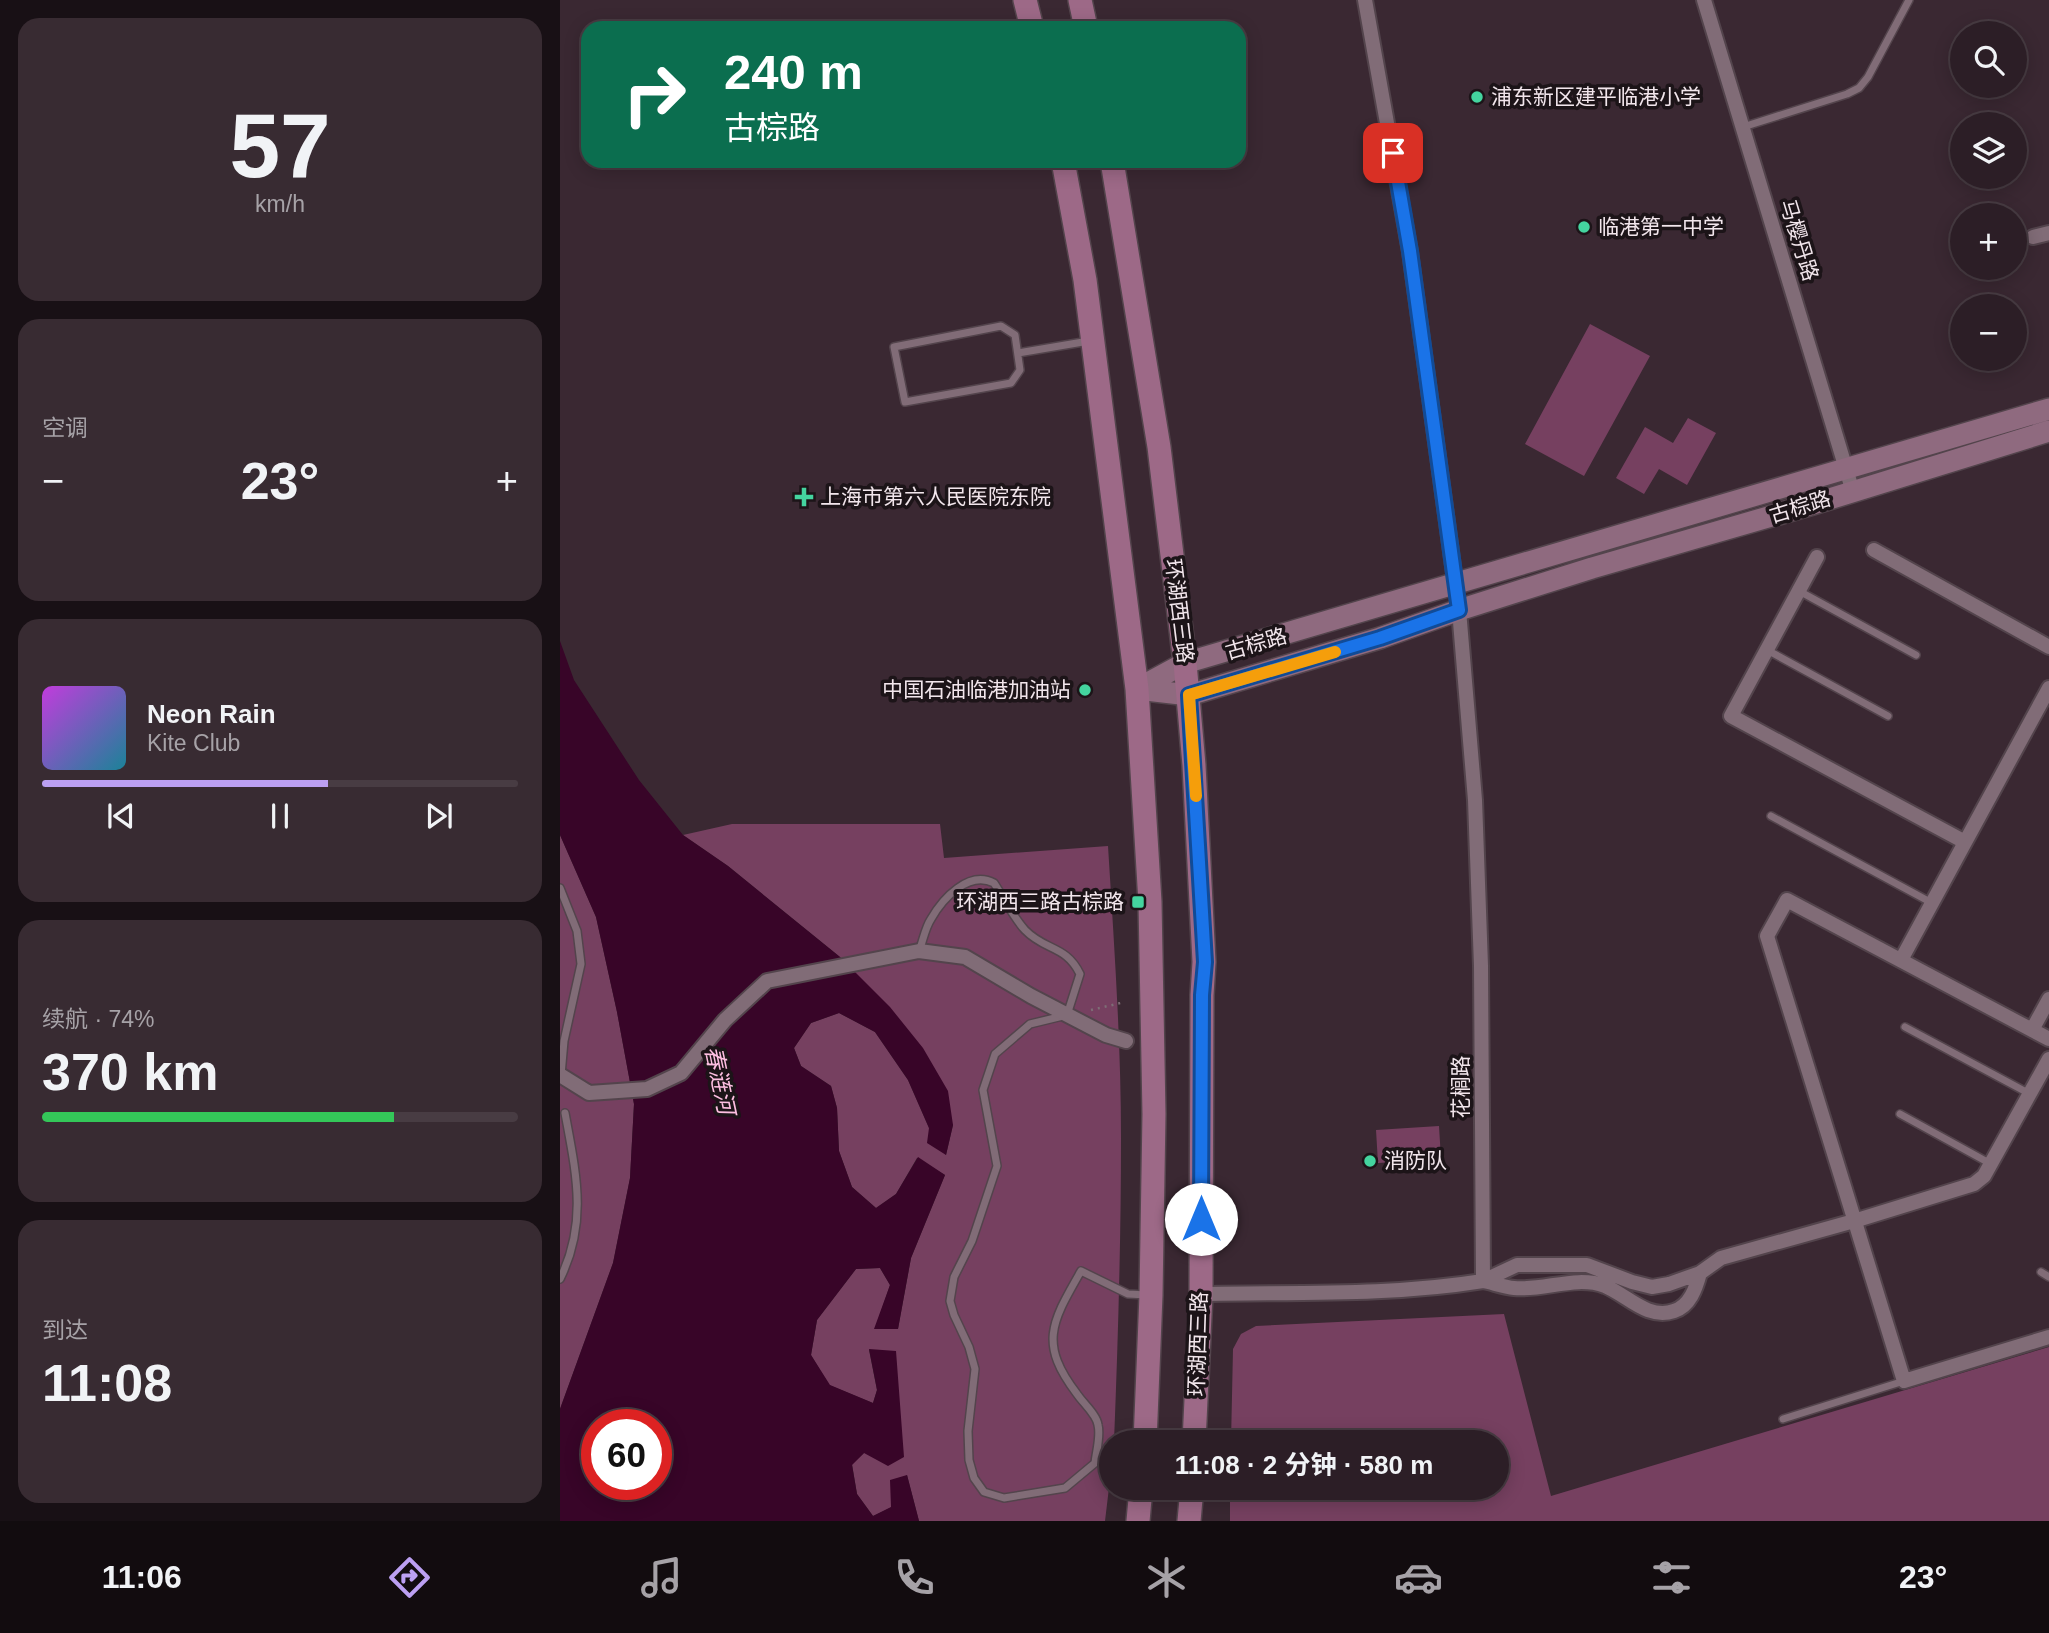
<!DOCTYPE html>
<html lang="zh">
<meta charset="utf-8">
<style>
:root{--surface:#2c1e26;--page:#382b32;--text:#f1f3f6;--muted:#a6a2a7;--line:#483c43;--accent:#bca0f2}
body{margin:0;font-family:Helvetica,"Noto Sans SC",sans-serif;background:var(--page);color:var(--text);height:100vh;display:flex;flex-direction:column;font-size:26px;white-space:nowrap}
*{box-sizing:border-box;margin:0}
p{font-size:23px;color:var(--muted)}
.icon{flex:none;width:38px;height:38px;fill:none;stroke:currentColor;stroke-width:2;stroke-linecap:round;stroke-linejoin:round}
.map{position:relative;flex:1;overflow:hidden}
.drawer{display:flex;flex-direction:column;gap:18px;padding:18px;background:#181015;width:560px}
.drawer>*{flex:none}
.guide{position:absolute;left:21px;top:21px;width:665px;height:147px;border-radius:21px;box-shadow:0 4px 18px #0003,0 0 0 2px var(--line);background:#0b6e4f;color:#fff;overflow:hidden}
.controls{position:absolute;left:1390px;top:21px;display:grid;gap:14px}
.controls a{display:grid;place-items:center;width:77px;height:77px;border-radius:50%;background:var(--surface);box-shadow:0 4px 18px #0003,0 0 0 2px var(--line);font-size:35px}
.speed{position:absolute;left:21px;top:1409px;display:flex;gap:14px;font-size:35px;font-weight:700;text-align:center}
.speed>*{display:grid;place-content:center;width:91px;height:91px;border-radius:50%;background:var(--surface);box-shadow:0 4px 18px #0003,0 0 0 2px var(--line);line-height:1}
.speed .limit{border:10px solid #d22;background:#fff;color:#111}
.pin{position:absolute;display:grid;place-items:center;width:60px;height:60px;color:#fff;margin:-30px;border-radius:14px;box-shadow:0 4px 10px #0006}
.me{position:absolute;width:77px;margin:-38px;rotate:0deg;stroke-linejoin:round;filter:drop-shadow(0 0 5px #0008)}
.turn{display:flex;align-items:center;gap:24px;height:147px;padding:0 28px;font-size:32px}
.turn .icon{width:91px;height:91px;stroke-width:2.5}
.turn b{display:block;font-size:49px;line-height:60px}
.big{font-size:52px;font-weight:700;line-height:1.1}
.drawer .widget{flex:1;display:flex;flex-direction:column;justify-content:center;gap:10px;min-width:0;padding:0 24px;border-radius:21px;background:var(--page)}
.drawer .dial{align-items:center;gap:0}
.dial b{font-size:91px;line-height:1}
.song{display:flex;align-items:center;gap:21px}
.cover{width:84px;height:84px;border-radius:10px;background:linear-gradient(135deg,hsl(290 70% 55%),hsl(190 70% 35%))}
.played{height:7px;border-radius:4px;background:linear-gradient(90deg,var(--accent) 60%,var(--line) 60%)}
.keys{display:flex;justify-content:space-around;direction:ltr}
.heat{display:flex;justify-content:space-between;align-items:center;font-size:38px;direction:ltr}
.charge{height:10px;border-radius:5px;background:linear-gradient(90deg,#34c759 74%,var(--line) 0)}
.trip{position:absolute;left:539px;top:1430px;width:410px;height:70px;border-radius:35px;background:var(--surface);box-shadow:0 4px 18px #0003,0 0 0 2px var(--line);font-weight:700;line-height:70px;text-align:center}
.dock{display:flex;height:112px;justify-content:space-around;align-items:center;background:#120c0f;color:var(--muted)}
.dock .icon{width:49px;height:49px}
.dock .selected{color:var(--accent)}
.dock b{font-size:32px;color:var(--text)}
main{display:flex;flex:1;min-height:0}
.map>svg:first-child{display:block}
</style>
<main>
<section class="drawer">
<div class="widget dial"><b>57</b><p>km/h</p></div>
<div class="widget"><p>空调</p>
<div class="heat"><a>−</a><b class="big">23°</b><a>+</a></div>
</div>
<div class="widget">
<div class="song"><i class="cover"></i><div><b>Neon Rain</b><p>Kite Club</p></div></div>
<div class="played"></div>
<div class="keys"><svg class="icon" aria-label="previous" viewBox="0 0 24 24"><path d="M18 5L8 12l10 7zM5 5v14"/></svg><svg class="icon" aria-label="pause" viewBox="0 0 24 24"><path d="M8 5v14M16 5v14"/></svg><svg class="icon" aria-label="next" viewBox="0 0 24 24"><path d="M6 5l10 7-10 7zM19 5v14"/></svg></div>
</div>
<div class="widget"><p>续航 · 74%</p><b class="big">370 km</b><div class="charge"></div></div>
<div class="widget"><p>到达</p><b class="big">11:08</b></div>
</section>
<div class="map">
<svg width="1489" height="1521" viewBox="0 0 1489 1521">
<rect width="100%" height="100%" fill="#3a2832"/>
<path fill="#764060" d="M1030 324 1090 356 1024 476 965 444Z
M1128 418 1156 433 1127 485 1099 469 1084 494 1056 478 1085 427 1113 443Z
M172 824H380L384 858 548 846C554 943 561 1041 561 1138 561 1240 558 1341 554 1442H551V1471L545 1521H359L347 1475 332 1507 313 1516 297 1494 292 1464 304 1453 336 1352 309 1350 317 1390 313 1403 269 1385 251 1355 257 1320 296 1269 320 1268 330 1285 315 1329H338L351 1258 385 1175 357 1158 336 1194 316 1208 292 1187 279 1151 277 1108 271 1086 241 1066 234 1048 251 1023 279 1013 315 1032 348 1080 369 1128 386 1155 393 1125 280 957 168 866 123 835Z
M0 835 36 917 57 1012 74 1104 70 1178 53 1263 0 1409Z
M879 1126 881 1159 818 1163 816 1130Z
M944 1314 991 1496 1489 1347V1521H670V1488H936V1442H671L673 1349 681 1334 696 1326Z"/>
<path fill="#380528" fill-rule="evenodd" d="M0 641 14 680 79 780 123 835 168 866 280 957 330 1007 363 1048 388 1091 393 1125 386 1155 367 1143 369 1128 348 1080 315 1032 279 1013 251 1023 234 1048 241 1066 271 1086 277 1108 279 1151 292 1187 316 1208 336 1194 358 1157 385 1175 351 1258 338 1329H314L330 1285 320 1268 296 1269 257 1320 251 1355 270 1385 313 1403 317 1390 309 1349 336 1351 344 1457 328 1466 304 1453 292 1465 297 1494 313 1516 331 1507 330 1480 347 1475 359 1521H0V1409L53 1263 70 1178 74 1104 57 1012 36 917 0 835ZM37 1424H96V1484H37Z"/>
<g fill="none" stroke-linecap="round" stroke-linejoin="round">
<g stroke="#53444c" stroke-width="10">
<path id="lane" d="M1183 127 1287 94 1299 88 1308 77 1349 0
M441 326 455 335 460 370 451 383 345 402 334 347Z
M458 353 529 341
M1239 591 1356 655
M1207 650 1328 716
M1211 816 1372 903
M0 888 17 931 21 964 4 1041 1 1075
M359 951C363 941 365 928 371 919 383 898 409 870 434 883 444 898 453 917 465 930 485 951 506 945 520 974L507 1015 470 1024 435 1054 423 1090 437 1166 412 1241 394 1277 390 1301 394 1315 409 1347 415 1369 408 1431 409 1460 414 1478 424 1492 444 1498 505 1488 535 1463C536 1452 541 1436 538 1425 537 1415 523 1403 517 1394 478 1343 492 1322 521 1271L568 1294 587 1295
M1345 1027 1470 1094
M1340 1114 1431 1164
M1481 1272 1489 1277
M0 1279C28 1222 16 1173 5 1113
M1223 1419 1344 1381"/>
</g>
<g stroke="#53444c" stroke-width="18">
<path id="street" d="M1144 0 1293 492
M1473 237 1489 233
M1314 550 1489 647
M1257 557 1171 716 1405 842
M1341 960 1489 688
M1472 1030 1489 999
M1489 1039 1227 900 1207 936 1344 1381 1489 1337
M0 1075 29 1093 87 1089 121 1073 165 1020 207 981 359 951 405 957 471 996 546 1035 566 1041
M923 1281 957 1265H1027L1072 1282 1092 1287 1109 1284 1140 1273 1161 1258 1294 1221 1414 1184 1424 1176 1489 1059
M923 1281C933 1283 944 1287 954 1288 984 1291 1016 1275 1045 1286 1067 1295 1087 1320 1114 1311 1130 1306 1136 1288 1140 1273
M641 1294C735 1292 830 1296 923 1281L921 966 915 800 899 610 850 252 805 0"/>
</g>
<g stroke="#53444c" stroke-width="24">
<path id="secondary" d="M577 689 625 663 1489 409
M577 689 629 695 820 638 899 610 1032 568 1253 504 1489 431"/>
</g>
<g stroke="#53444c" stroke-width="26">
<path id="primary" d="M465 0 472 28
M520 0 526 28
M503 161 525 280 577 689 590 902 594 1114 591 1295 585 1442
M552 161 599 447 625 663 634 765 644 962 642 995 641 1294 634 1442
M578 1521 581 1488
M629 1521 632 1488"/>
</g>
<path stroke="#7e6e76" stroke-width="2.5" stroke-dasharray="2 5" stroke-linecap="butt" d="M531 1010 565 1002"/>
<use href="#lane" stroke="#816c77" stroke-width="7"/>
<use href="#street" stroke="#816c77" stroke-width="14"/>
<use href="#secondary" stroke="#8f6a7f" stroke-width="21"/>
<use href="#primary" stroke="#9d6987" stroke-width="23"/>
</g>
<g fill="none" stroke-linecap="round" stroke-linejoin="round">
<g stroke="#114b97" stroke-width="18">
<path id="route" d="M641 1219 642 995 645 962 629 695 820 638 899 610 850 251 833 153"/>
</g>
<use href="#route" stroke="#1a73e8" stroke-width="12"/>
<path stroke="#f59e0b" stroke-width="12" d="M636 796 629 695 775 652"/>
</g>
<g fill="#44d49f" stroke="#1c1418" stroke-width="2.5">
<circle cx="917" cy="97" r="7"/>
<circle cx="1024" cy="227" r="7"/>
<path d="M240.5 486.5h7v7h7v7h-7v7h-7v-7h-7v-7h7z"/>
<circle cx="525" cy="690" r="7"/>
<rect x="571" y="895" width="14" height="14" rx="3.5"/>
<circle cx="810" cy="1161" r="7"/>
</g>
<g text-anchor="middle" stroke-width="7" stroke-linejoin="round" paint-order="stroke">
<g font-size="21" fill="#f2e6ec" stroke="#1c1418" text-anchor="start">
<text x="931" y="104">浦东新区建平临港小学</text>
<text x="1038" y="234">临港第一中学</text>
<text x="260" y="504">上海市第六人民医院东院</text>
<text x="511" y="697" text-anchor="end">中国石油临港加油站</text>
<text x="564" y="909" text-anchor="end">环湖西三路古棕路</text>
<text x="824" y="1168">消防队</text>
</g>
<g font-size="21" fill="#f2e6ec" stroke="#1c1418">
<text transform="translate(1239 240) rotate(73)" y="7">马樱丹路</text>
<text transform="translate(1240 507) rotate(-17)" y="7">古棕路</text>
<text transform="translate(619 611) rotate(83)" y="7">环湖西三路</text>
<text transform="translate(696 644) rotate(-16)" y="7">古棕路</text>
<text transform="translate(901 1087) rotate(-90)" y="7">花榈路</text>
<text transform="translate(638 1344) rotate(-88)" y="7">环湖西三路</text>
</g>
<g font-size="23" font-style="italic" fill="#fdbee1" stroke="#1c1418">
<text transform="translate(160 1080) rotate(78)" y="8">春涟河</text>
</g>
</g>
</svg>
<div class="controls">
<a><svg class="icon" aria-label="search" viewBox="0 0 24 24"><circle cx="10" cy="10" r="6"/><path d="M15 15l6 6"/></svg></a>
<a><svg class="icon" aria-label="layers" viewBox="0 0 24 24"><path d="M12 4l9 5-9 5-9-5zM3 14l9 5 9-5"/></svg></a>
<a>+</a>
<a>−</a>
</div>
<div class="speed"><div class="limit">60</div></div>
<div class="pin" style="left:833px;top:153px;background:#d93025"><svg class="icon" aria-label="arrive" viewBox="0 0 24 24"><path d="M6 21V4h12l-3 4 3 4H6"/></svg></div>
<svg class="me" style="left:641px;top:1219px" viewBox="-20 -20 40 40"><circle r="19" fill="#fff"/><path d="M0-13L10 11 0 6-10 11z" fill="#1a73e8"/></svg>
<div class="trip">11:08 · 2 分钟 · 580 m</div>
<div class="guide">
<div class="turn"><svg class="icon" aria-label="right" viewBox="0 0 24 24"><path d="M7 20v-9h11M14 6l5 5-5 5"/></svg><div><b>240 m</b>古棕路</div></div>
</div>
</div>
</main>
<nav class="dock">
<b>11:06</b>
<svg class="icon selected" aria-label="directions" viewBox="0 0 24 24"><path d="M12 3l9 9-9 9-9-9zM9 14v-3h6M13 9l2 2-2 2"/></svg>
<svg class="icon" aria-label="music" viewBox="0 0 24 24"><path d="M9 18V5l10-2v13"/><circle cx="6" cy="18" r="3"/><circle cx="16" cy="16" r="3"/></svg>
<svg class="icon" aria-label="phone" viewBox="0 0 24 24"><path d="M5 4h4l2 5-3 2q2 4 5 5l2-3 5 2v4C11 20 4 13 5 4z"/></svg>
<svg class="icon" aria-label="climate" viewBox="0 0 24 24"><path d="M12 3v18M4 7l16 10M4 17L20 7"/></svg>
<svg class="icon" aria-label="car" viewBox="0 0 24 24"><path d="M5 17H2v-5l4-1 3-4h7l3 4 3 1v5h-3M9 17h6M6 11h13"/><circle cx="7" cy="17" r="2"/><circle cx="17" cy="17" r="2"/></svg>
<svg class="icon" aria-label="filters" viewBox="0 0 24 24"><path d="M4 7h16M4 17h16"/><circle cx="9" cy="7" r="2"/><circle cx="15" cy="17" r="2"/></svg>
<b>23°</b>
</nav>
